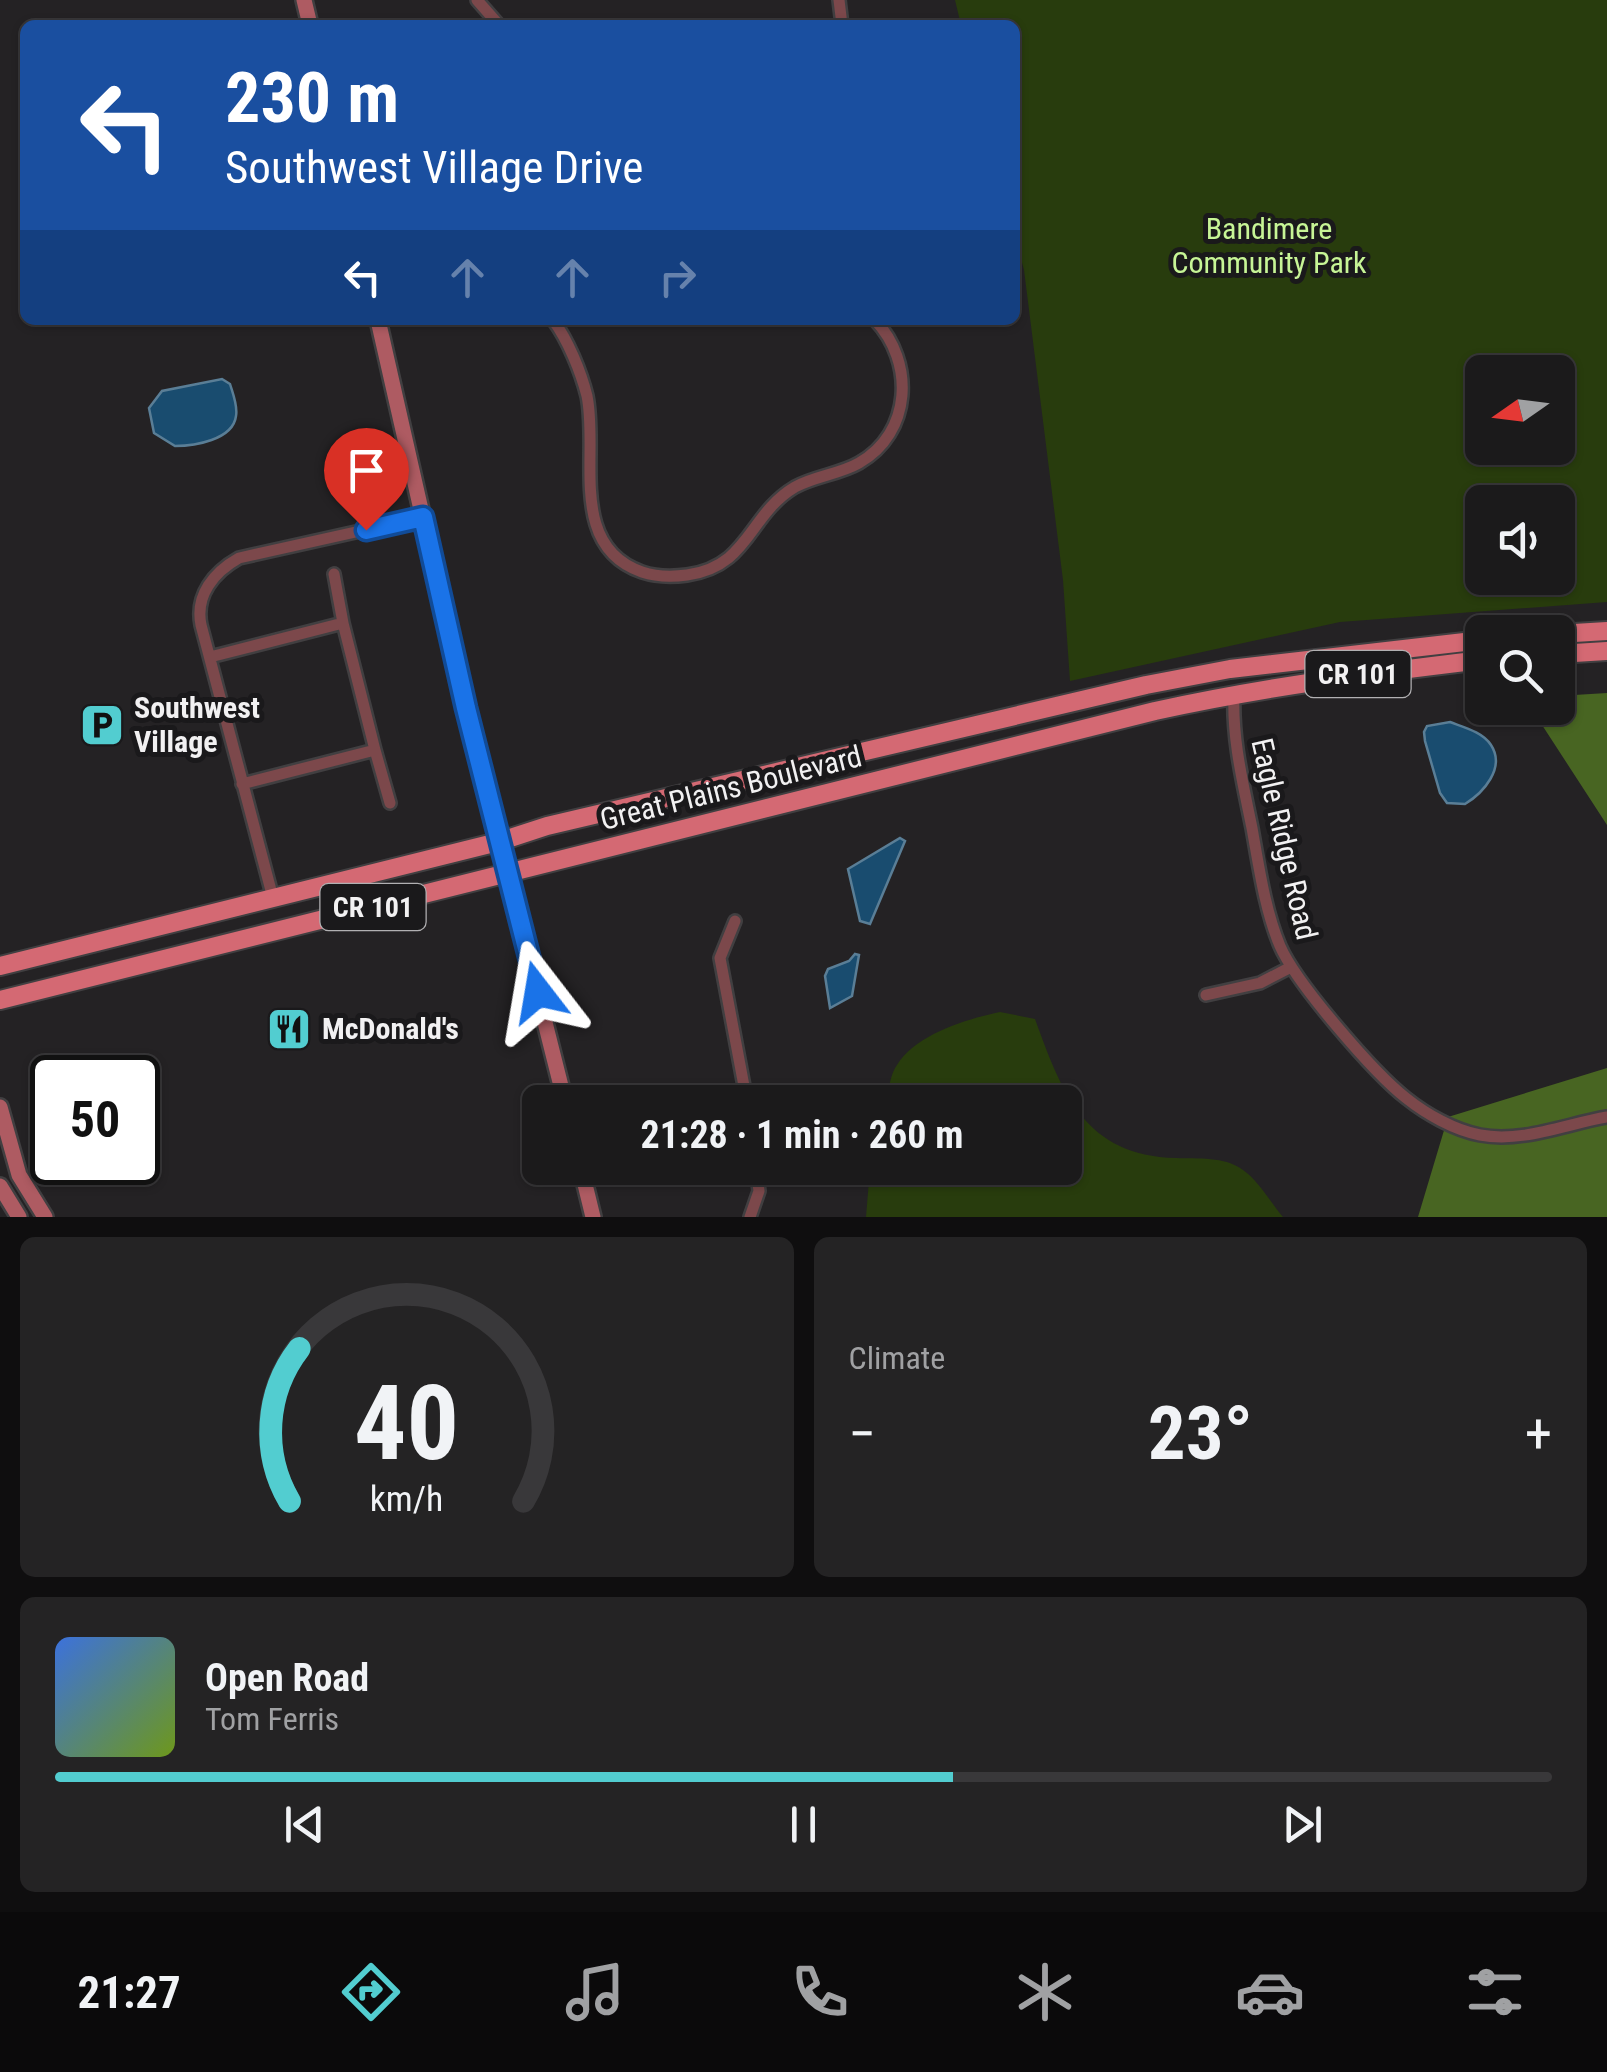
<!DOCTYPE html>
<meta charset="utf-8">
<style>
:root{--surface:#1b1a1b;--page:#242324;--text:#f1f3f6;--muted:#a0a1a3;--line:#39383a;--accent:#52cdd0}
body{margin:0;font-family:"Roboto Condensed",sans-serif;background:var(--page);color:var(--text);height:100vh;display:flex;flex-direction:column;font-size:38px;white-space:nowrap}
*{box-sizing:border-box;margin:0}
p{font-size:32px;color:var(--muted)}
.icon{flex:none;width:55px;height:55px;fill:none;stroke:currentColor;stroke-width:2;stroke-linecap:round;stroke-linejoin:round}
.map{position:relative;height:1217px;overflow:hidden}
.panel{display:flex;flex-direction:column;gap:20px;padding:20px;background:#0f0e0f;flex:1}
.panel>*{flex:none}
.guide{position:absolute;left:20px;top:20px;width:1000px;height:305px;border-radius:15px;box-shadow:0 2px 8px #0004,0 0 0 2px var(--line);background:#1a4fa0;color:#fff;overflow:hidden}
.needle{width:65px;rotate:256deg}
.tools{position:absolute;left:1465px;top:355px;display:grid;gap:20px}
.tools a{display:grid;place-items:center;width:110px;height:110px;border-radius:15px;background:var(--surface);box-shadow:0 2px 8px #0004,0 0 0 2px var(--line);font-size:50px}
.speed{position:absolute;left:30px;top:1055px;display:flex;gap:20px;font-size:50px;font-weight:700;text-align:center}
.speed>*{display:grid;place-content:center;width:130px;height:130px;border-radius:50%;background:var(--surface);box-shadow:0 2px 8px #0004,0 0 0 2px var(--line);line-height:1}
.speed .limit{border:5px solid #111;border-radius:15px;background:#fff;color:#111}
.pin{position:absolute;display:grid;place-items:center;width:85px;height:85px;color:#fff;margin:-102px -42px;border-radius:50% 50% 50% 0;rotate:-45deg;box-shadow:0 0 10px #0007}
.pin .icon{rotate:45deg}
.me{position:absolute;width:110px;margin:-55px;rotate:346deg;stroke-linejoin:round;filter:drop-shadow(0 0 8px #0008)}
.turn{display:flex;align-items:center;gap:35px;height:210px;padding:0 40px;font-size:45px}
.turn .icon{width:130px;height:130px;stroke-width:2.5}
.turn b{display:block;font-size:70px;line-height:85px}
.lanes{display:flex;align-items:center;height:95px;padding:0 40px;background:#0003;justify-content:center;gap:50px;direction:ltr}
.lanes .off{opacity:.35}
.big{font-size:75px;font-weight:700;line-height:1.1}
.panel .card{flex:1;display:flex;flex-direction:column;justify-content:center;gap:15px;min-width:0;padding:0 35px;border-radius:15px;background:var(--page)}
.panel .dial{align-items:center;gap:0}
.dial svg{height:260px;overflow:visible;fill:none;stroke:var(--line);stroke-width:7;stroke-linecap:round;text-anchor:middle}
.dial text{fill:var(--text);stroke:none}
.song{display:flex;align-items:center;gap:30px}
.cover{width:120px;height:120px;border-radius:15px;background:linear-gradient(135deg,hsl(220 70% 55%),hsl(80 70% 35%))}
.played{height:10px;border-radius:5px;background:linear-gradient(90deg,var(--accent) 60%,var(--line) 60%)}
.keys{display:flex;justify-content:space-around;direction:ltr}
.heat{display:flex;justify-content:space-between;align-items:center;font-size:55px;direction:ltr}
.panel .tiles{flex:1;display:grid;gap:20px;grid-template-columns:1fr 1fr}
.card:last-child{grid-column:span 2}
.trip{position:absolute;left:522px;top:1085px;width:560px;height:100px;border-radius:15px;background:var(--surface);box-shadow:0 2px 8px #0004,0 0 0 2px var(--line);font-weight:700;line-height:100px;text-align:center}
.menu{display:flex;height:160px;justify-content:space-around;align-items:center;background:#0b0a0b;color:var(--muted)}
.menu .icon{width:70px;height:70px}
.menu .on{color:var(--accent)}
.menu b{font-size:45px;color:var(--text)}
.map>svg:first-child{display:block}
</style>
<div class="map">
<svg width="1607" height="1217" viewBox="0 0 1607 1217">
<rect width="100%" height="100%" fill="#242224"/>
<path fill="#283c0d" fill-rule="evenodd" d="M955 0H1607V602L1340 622 1070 681 1063 580 1024 270 1015 236V25H961ZM1558 372V448H1482V372ZM1482 502H1558V578H1482Z
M1000 1012 1035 1019C1062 1093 1085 1156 1176 1158 1198 1159 1224 1156 1243 1170 1258 1180 1271 1203 1283 1217H866L870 1168H1065V1102H885C889 1091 890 1074 897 1065 916 1034 967 1019 1000 1012Z"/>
<path fill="#486522" d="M1607 693V825L1531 708H1558V696Z
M1607 1068V1217H1418L1448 1117Z"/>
<path fill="#194c6f" stroke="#5a7e96" stroke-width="2.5" d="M222 379 230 384C233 394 238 406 236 416 233 440 194 446 175 446L154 433 149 408 162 391Z
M1450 722C1463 727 1483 732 1491 745 1506 768 1483 793 1465 804L1447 803 1440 793 1425 741 1424 732 1427 726Z
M900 838 905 841 870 924 860 921 848 869Z
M855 954 859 955 852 996 830 1008 825 976 828 969 849 961Z"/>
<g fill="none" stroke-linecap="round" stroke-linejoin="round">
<g stroke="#413f41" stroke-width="16">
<path id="street" d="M477 0 499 25
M839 0 842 25
M553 320C568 340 581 372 587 396 599 454 567 546 642 572 657 577 672 577 687 575 750 566 748 515 795 487 815 476 840 474 859 463 912 433 915 362 875 320
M334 574 343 623
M210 657 343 623 375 750 242 784
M1234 693C1232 740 1243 783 1252 828 1259 867 1265 910 1280 946 1296 983 1374 1073 1406 1098 1426 1114 1454 1130 1480 1135 1522 1143 1566 1124 1607 1117
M375 750 390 803
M273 898 201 625C195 595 214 572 239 558L423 517
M735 921 720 958 747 1102
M1206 995 1260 983 1291 967
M750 1217 759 1191 756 1168"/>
</g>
<g stroke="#413f41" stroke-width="20">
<path id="secondary" d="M304 0 310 25
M378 320 466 708 565 1102
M0 1107 19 1175 45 1217
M581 1168 593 1217
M0 1186 19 1217"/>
</g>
<g stroke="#413f41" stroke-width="22">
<path id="primary" d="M1558 634 1607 631
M1558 654 1607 651
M0 966 498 842 547 826 1146 685 1230 669 1482 640
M0 1000 1155 711C1264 687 1372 673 1482 660"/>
</g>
<use href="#street" stroke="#7c484b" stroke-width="11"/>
<use href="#secondary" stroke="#ae5b62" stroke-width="15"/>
<use href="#primary" stroke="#d46973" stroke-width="18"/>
</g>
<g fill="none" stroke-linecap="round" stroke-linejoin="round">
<g stroke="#114b97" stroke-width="25">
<path id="route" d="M366 530 423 517 466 708 538 992"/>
</g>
<use href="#route" stroke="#1a73e8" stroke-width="18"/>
</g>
<defs>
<g id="parking-square" transform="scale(2.25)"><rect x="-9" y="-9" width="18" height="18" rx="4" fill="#52cdd0" stroke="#1a191b"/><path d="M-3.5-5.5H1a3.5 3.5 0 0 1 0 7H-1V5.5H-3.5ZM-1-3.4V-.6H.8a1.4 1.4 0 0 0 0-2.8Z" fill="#111"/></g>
<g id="restaurant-square" transform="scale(2.25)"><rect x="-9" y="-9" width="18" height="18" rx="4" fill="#52cdd0" stroke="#1a191b"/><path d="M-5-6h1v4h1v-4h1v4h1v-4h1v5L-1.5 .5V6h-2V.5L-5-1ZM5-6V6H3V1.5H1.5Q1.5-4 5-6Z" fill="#111"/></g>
</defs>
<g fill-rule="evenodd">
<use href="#parking-square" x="102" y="725"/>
<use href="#restaurant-square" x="289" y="1029"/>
</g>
<g text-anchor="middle" stroke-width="10" stroke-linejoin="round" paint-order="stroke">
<g fill="#1a191b" stroke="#b1b0b2" stroke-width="2.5">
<rect x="1305.5" y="651" width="105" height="46" rx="8"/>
<rect x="320.5" y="884" width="105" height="46" rx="8"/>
</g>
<g font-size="28" font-weight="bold" fill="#f2f1f2">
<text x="1358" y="684">CR 101</text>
<text x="373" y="917">CR 101</text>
</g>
<g font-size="30" fill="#c7f596" stroke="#1a191b">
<text x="1269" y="239">Bandimere<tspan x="1269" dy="34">Community Park</tspan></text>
</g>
<g font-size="30" font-weight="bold" fill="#f2f1f2" stroke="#1a191b" text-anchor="start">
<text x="134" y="718">Southwest<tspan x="134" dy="34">Village</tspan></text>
<text x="322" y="1039">McDonald's</text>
</g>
<g font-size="30" fill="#f2f1f2" stroke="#1a191b">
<text transform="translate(731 788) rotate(-14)" y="10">Great Plains Boulevard</text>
<text transform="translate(1284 839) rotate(77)" y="10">Eagle Ridge Road</text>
</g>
</g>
</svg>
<div class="tools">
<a><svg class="needle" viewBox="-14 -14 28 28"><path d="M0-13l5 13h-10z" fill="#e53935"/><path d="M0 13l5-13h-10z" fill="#a0a1a3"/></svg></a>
<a><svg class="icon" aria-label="sound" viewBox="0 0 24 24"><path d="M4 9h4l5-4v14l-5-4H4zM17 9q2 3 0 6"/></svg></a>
<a><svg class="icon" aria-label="search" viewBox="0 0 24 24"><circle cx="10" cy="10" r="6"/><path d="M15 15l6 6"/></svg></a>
</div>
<div class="speed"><div class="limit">50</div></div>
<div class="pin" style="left:366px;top:530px;background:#d93025"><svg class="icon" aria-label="arrive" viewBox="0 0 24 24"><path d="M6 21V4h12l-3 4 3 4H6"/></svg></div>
<svg class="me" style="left:538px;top:992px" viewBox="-20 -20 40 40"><path d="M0-17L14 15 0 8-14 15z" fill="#1a73e8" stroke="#fff" stroke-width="4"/></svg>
<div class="trip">21:28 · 1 min · 260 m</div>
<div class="guide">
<div class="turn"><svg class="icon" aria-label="left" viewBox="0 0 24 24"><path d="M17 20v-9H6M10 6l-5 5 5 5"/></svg><div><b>230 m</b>Southwest Village Drive</div></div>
<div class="lanes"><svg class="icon" aria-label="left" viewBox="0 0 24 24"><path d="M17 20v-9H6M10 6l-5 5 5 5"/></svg><svg class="icon off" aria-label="ahead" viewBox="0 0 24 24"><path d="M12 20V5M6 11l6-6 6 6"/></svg><svg class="icon off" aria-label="ahead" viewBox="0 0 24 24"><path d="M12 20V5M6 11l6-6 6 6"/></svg><svg class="icon off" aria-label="right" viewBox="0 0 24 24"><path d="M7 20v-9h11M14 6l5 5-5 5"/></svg></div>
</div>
</div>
<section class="panel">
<div class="tiles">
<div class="card dial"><svg viewBox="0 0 100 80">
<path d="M14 69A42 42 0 1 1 86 69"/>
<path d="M14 69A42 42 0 0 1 17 22" stroke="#52cdd0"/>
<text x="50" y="56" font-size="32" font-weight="700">40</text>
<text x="50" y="72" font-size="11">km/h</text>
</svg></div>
<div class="card"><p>Climate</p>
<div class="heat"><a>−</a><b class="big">23°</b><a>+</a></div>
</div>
<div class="card">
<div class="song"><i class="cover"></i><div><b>Open Road</b><p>Tom Ferris</p></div></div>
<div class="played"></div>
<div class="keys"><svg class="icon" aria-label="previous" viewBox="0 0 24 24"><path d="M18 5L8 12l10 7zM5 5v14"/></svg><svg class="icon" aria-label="pause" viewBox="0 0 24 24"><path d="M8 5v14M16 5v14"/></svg><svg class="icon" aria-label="next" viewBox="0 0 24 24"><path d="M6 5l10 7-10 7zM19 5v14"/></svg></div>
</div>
</div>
</section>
<nav class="menu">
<b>21:27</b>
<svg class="icon on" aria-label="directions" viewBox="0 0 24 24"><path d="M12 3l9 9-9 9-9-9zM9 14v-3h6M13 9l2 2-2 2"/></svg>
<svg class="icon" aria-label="music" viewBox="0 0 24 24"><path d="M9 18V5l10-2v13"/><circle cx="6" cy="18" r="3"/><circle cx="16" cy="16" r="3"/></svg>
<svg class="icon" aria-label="phone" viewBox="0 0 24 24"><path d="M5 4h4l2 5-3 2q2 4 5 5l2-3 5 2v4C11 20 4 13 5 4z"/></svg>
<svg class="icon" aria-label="climate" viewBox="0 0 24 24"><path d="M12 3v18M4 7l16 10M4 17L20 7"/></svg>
<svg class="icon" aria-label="car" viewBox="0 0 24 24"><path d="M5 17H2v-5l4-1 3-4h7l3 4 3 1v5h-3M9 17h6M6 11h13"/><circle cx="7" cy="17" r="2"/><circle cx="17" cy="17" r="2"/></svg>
<svg class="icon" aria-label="filters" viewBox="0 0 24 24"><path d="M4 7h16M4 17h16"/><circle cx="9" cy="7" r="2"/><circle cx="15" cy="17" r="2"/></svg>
</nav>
